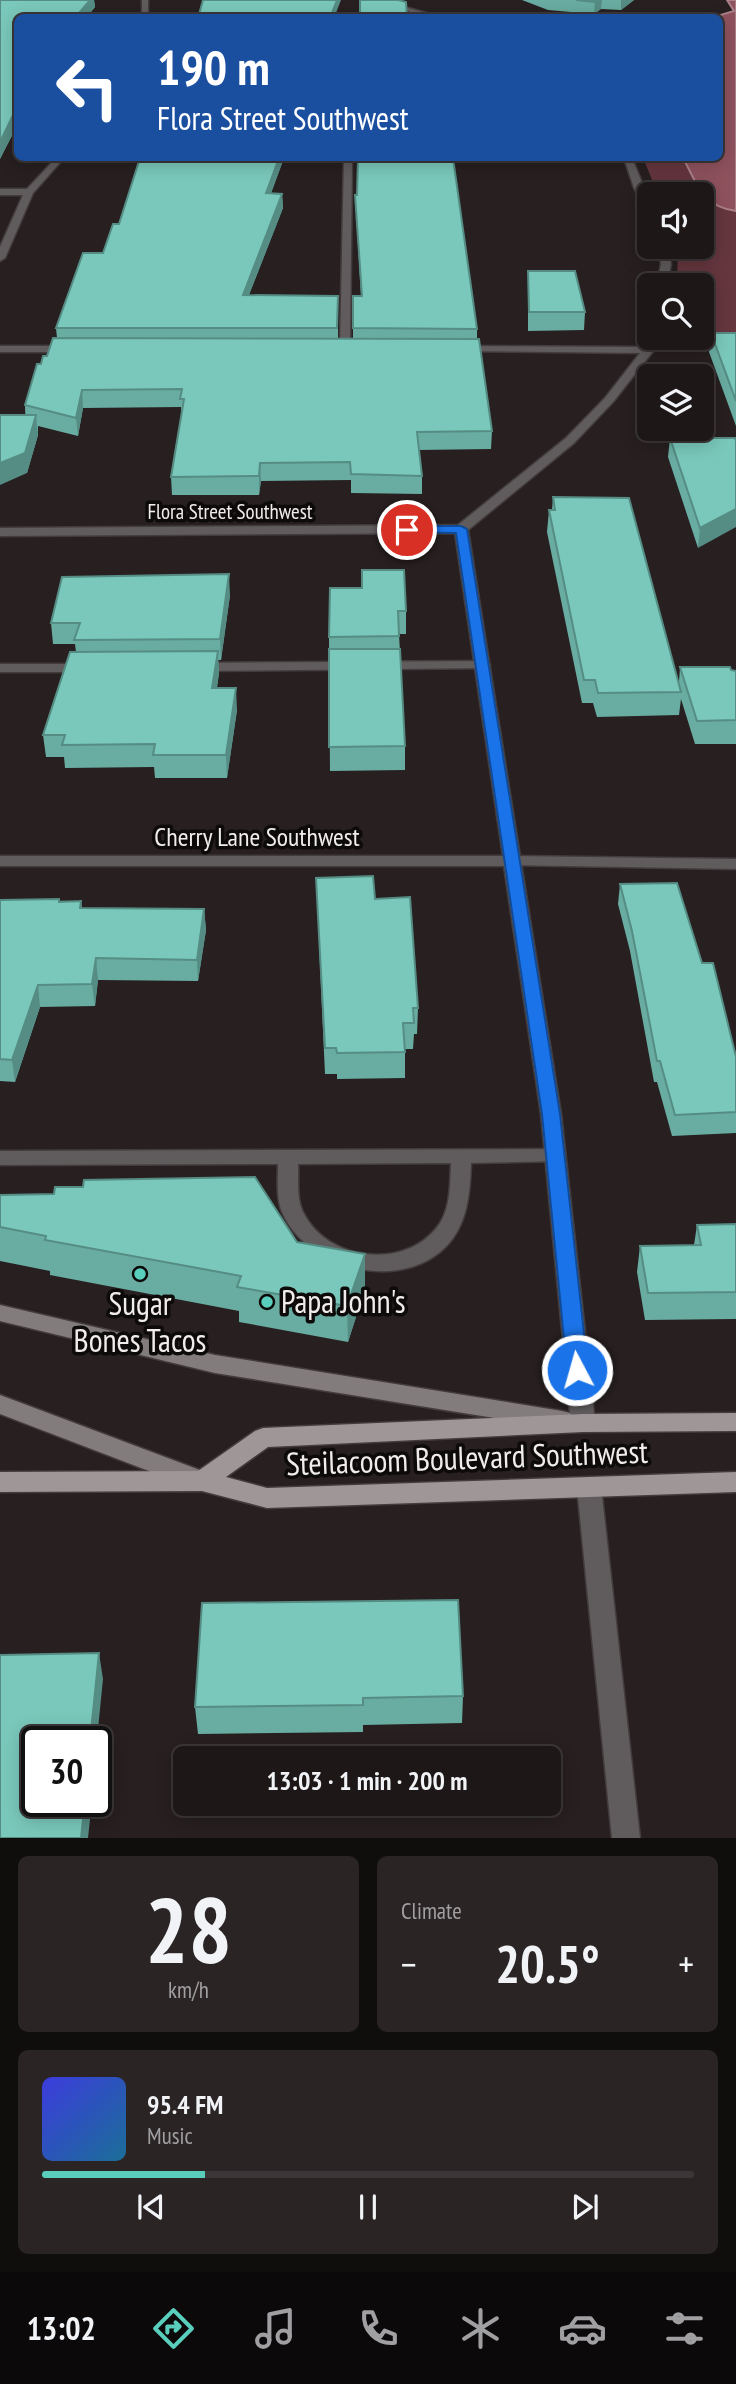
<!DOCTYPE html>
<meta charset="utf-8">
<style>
:root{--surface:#1d1718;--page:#2a2425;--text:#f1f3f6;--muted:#a09fa2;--line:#3b3637;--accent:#5acebc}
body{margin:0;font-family:"PT Sans Narrow",sans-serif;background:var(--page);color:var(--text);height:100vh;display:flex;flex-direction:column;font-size:26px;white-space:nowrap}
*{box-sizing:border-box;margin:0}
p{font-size:23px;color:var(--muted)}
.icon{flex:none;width:38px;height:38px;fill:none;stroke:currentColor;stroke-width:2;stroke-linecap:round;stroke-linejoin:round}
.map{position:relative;height:1838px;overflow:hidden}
.panel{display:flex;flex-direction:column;gap:18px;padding:18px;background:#100d0d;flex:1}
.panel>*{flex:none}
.hud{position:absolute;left:14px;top:14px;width:709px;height:147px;border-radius:10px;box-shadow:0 4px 18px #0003,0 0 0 2px var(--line);background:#1a4fa0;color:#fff;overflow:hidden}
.tools{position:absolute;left:637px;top:182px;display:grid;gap:14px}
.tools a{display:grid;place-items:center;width:77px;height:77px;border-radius:10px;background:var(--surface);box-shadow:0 4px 18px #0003,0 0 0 2px var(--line);font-size:35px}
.speed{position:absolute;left:21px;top:1726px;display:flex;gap:14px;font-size:35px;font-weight:700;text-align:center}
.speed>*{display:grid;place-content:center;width:91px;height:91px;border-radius:50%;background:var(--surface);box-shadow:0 4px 18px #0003,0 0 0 2px var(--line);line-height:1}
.speed .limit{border:4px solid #111;border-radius:10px;background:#fff;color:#111}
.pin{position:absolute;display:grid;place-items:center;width:60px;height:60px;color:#fff;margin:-30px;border:4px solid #fff;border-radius:50%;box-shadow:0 2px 7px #0007}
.me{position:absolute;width:77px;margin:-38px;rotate:354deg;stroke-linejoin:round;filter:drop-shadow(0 0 5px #0008)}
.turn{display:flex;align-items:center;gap:24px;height:147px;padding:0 28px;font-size:32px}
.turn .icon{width:91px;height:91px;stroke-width:2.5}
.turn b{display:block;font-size:49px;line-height:60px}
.big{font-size:52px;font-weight:700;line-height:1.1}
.panel .card{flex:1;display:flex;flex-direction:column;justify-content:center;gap:10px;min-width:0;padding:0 24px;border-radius:10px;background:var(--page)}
.panel .dial{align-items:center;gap:0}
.dial b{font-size:91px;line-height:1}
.song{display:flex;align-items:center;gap:21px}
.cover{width:84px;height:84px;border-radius:10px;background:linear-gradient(135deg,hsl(240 70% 55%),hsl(200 70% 35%))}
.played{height:7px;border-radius:4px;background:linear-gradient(90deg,var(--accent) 25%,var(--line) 25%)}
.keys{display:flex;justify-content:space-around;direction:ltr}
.heat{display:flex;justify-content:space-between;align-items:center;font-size:38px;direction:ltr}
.panel .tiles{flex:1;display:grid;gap:18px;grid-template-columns:1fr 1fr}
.card:last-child{grid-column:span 2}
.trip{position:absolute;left:173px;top:1746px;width:388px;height:70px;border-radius:10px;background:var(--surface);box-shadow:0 4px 18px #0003,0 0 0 2px var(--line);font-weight:700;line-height:70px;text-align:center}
.tabs{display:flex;height:112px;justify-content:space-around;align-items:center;background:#0c090a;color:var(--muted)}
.tabs .icon{width:49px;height:49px}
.tabs .selected{color:var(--accent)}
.tabs b{font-size:32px;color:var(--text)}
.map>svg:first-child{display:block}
</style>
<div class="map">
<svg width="736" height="1838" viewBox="0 0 736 1838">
<rect width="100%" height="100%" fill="#271f20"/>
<path fill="#65363e" d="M643 158H683C699 186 700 205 736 211V350H664L667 338H702V285H677L678 247H702V194H658Z"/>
<path fill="#8e525d" stroke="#ac8088" stroke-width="2" d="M727 0H736V211C701 206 698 185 683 158H719V18L714 17 734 11Z"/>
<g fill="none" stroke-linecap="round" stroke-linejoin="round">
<g stroke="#433c3d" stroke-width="3">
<path id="lane" d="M344 158H352L350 348 345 351 340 348Z
M483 661 490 665 488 668 196 671 189 667 196 663Z
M0 664H87L94 668 87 672H0Z
M514 856 736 859V869L508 865 506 861 508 857Z
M555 1149 562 1151 565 1156 562 1161 471 1163C470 1196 467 1230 440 1252 393 1291 305 1267 282 1212 276 1198 278 1179 278 1164L0 1165V1151ZM451 1163C450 1183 451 1209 438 1226 406 1270 327 1262 303 1212 296 1198 299 1179 298 1164Z"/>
</g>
<g stroke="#433c3d" stroke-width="3">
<path id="street" d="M142 0H148V18H142Z
M368 0H379L445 18H432Z
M56 158H64L33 193 5 258 0 261V247L23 195H0V189H27Z
M624 158H632L649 200V211L646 210 634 188Z
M658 247H668L671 264 667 285H657L661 264Z
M649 335V338H656L654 350 613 402 574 443 468 530 561 1114 595 1423 591 1430 583 1432 575 1430 571 1423 541 1114 504 866H0V856H503L455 533 0 536V528L458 525 566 438 605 398 640 353 458 351 453 348 454 346 643 347Z
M0 346H73L78 349 73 352H0Z
M589 1477 598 1480 601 1487 640 1838H612L577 1487 580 1480Z"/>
</g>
<g stroke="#433c3d" stroke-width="3">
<path id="secondary" d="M0 1305 215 1355 562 1411 570 1413 574 1420 570 1427 562 1429 215 1373 0 1321Z
M0 1395 205 1472 208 1479 205 1486 196 1489 0 1414Z"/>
</g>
<g stroke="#433c3d" stroke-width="3">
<path id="primary" d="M736 1413V1431L583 1432 268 1447 226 1477 267 1488 736 1472V1492L267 1508 202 1491 0 1492V1472L198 1471 255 1431 263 1428 583 1414Z"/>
</g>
<use href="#lane" fill="#605b5c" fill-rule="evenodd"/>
<use href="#street" fill="#605b5c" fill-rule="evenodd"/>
<use href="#secondary" fill="#837c7d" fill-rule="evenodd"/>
<use href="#primary" fill="#9f9697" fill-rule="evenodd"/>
</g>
<path fill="#69aca1" d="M0 0H94L95 7 86 18H18V124L0 159Z
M522 0H634L621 10 601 9 594 14 548 10Z
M140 158H284L271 193 282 194 283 208 249 295 338 296V338H353V296H361L355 195 477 329V339L492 431 491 449 419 450 422 476V494L351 493V480L261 481 259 495H172L171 477 181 416V407L83 408 78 436 38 426V435L27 473 25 405 41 364 57 338 56 328 103 253 119 224Z
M528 271 585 312 584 330 528 331Z
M711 333H736V426L709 352Z
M670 438 736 441 698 548 668 457Z
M553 497 679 682 680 667 736 671V744H695L681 699 679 715 597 717 593 703H582L547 532 549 510H552Z
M362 588 406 611V634H399L405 746V770L330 771 329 637Z
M230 595 221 660H218L219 673 217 688 237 710 227 778H155L154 767 65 768 64 757H46L43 735 76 652 75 644H53L51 623Z
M316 878 375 899 418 1008 417 1034H414L413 1049H405V1078L337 1079V1074H325Z
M620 884 702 963 736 1057V1133L672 1136 657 1082H654L630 951 618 904Z
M0 900 81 901 82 908 204 909 206 930 198 981 98 980 95 1006 40 1007 15 1082 0 1081Z
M0 1195 297 1242 365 1289 348 1342 239 1322V1311L50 1275V1271L0 1261Z
M736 1224V1319L645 1320 637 1272 640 1246 694 1245 697 1225Z
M202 1603 463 1696 462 1723 363 1725V1732L198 1734 195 1707Z"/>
<path fill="#558c83" d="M90 0H94L95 7 86 18H75Z
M337 0H341L334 18H330Z
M597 0H602L601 9 594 14 595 2Z
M621 0H634L621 10Z
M15 111 17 124 0 159V142Z
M279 158H284L266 207V193Z
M282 194 283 208 243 310V295Z
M82 390 83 408 78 436 76 418Z
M36 415 38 435 27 473 0 485V463Z
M260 463 261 481 259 495V476Z
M736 509V527L698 548 700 528Z
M229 574 230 595 221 660 220 639Z
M218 651 219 673 213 710 212 688Z
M236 688 237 710 227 778 226 755Z
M204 909 206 930 198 981 197 960Z
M96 958 98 980 95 1006 92 984Z
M38 985 40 1007 15 1082 12 1060Z
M365 1254V1289L348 1342 347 1306Z
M99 1653 103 1679 96 1749V1741H90Z
M85 1801H92L88 1838H81Z"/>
<path fill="#7ac8bb" stroke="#558c83" stroke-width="2" d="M0 0H90L75 18H18V111H15L0 142Z
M203 0H337L330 18H198Z
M360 0H398L406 2 407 18H360Z
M576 0H597L595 2Z
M140 158H279L266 193 282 194 243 295 338 296 337 328H56L83 253H103L113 224H119Z
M358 158H453L477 329 353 328V296H362L355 195H357Z
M528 271H575L585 312H529Z
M711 333H736V401Z
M53 338 479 339 492 431 417 432 422 476 351 474 350 462 260 463 259 476 171 477 184 399H180L182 389 82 390 76 418 25 405 37 364H41L43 356H47Z
M0 415H36L25 453 0 463Z
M670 438H735L736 441V509L700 528Z
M553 497 629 498 681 692 598 693 595 680H584L549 510H555Z
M362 570H404L406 611H398L399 636 329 637 330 588H362Z
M229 574 220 639 74 640 80 623H51L62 577Z
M329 649H400L405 746 329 747Z
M218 651 212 688H236L226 755H153L155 744 62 745 65 735H43L70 652Z
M680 667H730L731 670 736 671V720L697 721Z
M373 876 375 899 410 897 418 1008H413L414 1023H403L405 1052 337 1053 336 1048H325L316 878Z
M677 883 702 963H713L736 1057V1112L675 1115 660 1061H657L632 931 620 884Z
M59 899V902L81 901 80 908 204 909 197 960 96 958 92 984 38 985 12 1060 0 1059V900Z
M255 1177 297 1242 365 1254 347 1306 237 1287 241 1276 45 1240 46 1236 0 1227V1195L54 1194 55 1187H83L84 1180Z
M736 1224V1292L648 1293 640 1246 701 1245 697 1225Z
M458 1600 463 1696 363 1698V1705L195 1707 202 1603Z
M99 1653 90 1741H37V1801H85L81 1838H0V1655Z"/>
<path fill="#1a73e8" stroke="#114b97" stroke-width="2" d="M407 526H461L467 529 560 1114 588 1370 585 1376 577 1378 570 1376 567 1370 542 1114 456 533 403 532 401 530Z"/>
<g fill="#5acebc" stroke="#0d0a0a" stroke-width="2.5">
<circle cx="140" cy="1274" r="7"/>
<circle cx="267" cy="1302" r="7"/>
</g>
<g text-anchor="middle" stroke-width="7" stroke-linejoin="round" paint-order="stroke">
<g font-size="21" fill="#f1ecec" stroke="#0d0a0a">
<text x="230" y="519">Flora Street Southwest</text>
</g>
<g font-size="26" fill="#f1ecec" stroke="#0d0a0a">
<text x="257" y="846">Cherry Lane Southwest</text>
</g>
<g font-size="32" fill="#f1ecec" stroke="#0d0a0a" text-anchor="start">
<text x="281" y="1313">Papa John's</text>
<text x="140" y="1315" text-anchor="middle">Sugar<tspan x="140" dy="37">Bones Tacos</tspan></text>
</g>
<g font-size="32" fill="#f1ecec" stroke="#0d0a0a">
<text transform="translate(467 1458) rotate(-2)" y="11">Steilacoom Boulevard Southwest</text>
</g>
</g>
</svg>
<div class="tools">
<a><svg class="icon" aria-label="sound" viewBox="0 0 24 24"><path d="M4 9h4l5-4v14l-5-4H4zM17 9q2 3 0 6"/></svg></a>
<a><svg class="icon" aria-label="search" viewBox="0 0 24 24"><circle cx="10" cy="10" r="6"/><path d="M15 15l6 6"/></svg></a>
<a><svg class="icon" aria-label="layers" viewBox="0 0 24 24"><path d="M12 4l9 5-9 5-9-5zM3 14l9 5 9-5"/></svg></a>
</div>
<div class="speed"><div class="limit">30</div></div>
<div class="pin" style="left:407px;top:530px;background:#d93025"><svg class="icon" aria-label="arrive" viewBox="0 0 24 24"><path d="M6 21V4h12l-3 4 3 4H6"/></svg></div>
<svg class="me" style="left:577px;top:1370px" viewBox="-20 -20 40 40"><circle r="17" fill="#1a73e8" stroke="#fff" stroke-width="3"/><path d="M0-11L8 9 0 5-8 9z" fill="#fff"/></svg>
<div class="trip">13:03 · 1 min · 200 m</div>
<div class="hud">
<div class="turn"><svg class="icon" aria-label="left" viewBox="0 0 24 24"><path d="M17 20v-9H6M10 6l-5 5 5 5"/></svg><div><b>190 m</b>Flora Street Southwest</div></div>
</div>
</div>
<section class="panel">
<div class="tiles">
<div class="card dial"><b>28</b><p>km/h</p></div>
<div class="card"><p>Climate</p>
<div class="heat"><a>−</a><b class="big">20.5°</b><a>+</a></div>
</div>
<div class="card">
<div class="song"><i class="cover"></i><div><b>95.4 FM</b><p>Music</p></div></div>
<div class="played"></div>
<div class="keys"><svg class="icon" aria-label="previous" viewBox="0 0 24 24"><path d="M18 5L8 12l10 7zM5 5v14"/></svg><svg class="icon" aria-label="pause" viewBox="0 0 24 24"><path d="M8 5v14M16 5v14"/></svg><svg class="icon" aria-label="next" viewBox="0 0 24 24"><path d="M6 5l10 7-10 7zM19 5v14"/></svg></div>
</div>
</div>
</section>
<nav class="tabs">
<b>13:02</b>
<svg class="icon selected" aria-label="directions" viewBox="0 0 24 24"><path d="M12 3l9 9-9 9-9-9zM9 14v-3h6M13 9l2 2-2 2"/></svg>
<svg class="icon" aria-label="music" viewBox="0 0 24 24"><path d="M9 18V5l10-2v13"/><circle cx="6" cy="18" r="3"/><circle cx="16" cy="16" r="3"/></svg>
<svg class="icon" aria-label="phone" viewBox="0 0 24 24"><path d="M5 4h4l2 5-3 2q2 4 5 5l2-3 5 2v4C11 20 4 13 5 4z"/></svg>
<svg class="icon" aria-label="climate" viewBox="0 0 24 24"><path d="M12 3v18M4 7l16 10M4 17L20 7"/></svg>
<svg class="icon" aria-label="car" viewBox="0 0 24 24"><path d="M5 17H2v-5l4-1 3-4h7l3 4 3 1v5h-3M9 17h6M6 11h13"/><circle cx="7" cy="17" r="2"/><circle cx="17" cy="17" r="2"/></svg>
<svg class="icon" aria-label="filters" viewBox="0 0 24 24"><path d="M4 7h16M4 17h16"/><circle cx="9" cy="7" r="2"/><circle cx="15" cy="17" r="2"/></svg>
</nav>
